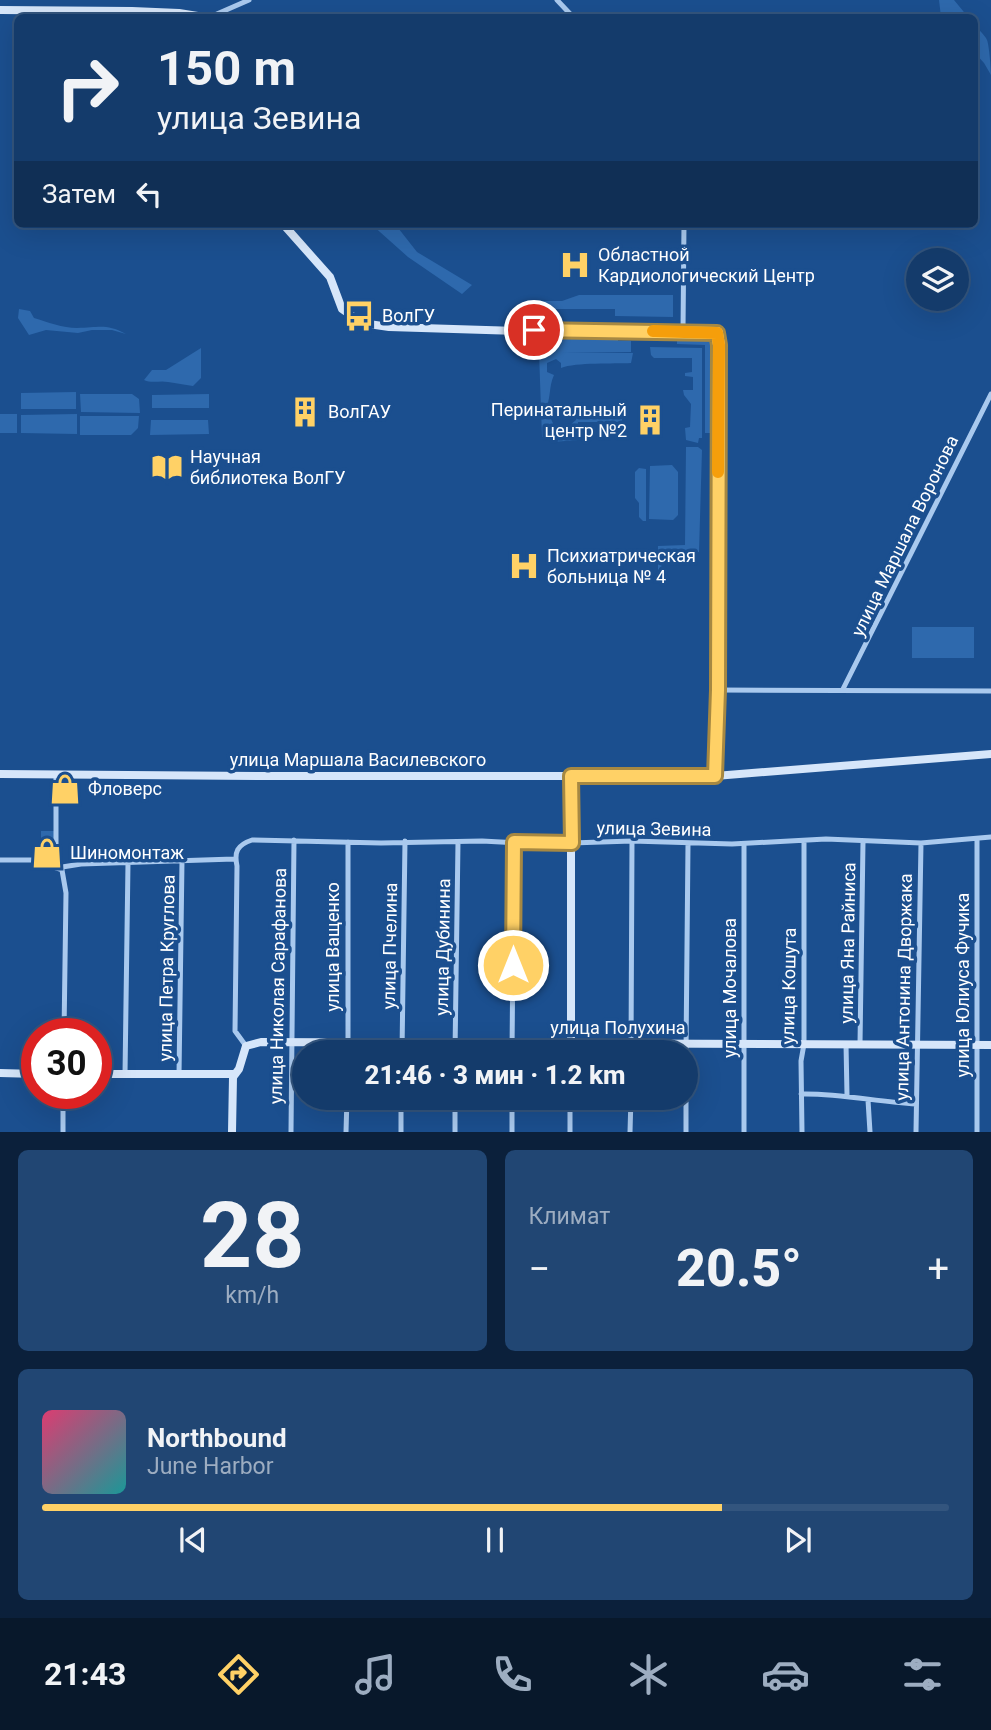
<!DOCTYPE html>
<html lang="ru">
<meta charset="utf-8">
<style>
:root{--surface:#143b6b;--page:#214673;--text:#f1f3f6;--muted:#9dadc1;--line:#33557e;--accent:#ffd166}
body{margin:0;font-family:Roboto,sans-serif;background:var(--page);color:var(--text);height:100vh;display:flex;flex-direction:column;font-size:26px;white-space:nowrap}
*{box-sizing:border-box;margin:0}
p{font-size:23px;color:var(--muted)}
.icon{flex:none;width:38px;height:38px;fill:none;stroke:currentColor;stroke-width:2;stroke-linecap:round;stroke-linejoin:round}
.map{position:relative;height:1132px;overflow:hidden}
.drawer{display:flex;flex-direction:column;gap:18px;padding:18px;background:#0b203b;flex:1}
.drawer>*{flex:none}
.top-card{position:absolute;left:14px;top:14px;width:964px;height:214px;border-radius:10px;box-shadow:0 7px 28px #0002,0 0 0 2px var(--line);background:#143b6b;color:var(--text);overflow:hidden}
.tools{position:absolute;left:906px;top:248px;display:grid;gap:14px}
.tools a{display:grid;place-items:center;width:63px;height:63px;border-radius:50%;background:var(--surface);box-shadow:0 7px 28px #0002,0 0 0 2px var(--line);font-size:35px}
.speed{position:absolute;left:21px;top:1018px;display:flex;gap:14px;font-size:35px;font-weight:700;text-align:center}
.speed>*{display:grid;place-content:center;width:91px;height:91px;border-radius:50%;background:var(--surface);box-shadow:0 7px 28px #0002,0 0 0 2px var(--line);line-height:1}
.speed .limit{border:10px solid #d22;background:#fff;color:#111}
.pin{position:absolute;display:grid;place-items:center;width:60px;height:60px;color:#fff;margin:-30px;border:4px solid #fff;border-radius:50%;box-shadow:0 2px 7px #0007}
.me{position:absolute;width:77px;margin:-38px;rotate:0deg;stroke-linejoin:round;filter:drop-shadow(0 0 5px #0008)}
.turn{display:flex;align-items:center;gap:24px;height:147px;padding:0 28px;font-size:32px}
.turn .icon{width:91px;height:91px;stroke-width:2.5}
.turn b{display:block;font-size:49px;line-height:60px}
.then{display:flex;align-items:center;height:66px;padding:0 28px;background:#0003;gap:14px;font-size:26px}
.big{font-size:52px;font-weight:800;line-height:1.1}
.drawer .widget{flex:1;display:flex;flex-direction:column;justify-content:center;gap:10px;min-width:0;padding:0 24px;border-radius:10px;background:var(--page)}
.drawer .dial{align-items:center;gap:0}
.dial b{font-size:91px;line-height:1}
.song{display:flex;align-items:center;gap:21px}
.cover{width:84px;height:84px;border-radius:10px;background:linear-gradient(135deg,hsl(340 70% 55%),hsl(180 70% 35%))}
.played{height:7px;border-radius:4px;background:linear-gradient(90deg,var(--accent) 75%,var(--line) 75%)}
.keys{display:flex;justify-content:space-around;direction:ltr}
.heat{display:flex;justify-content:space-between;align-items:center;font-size:38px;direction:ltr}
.drawer .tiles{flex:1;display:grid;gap:18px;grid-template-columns:1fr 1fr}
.widget:last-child{grid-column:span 2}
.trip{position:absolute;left:292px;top:1040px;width:406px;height:70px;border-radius:35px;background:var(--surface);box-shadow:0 7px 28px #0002,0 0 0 2px var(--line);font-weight:800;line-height:70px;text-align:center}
.tab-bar{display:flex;height:112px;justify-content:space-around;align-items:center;background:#08182b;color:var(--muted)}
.tab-bar .icon{width:49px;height:49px}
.tab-bar .on{color:var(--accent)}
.tab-bar b{font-size:32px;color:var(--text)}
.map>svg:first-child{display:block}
</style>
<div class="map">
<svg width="991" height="1132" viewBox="0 0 991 1132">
<rect width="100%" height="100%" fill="#1b4f8f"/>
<path fill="#2e69ad" d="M939 0H954L968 17H941Z
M975 26C978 29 985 35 987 40 989 44 991 69 991 75L984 63 975 53Z
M371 224H395L417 252 472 285 462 294 408 257Z
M579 295H673V317L615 316V309H541V301H562Z
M19 309 30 311 34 318C47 322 63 328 77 328 99 328 105 323 126 334L112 330H92L78 333 46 330 29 335 18 318Z
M542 336 618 337V341H631V352H562L633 353 631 363C614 364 576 362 561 368V363L556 359 547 363V372L554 375C548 388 552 398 544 413L551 419 557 432 550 438 542 437 539 352 540 338Z
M677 336 705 337 711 342 712 433H705V345L677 344Z
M650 347 702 348V438H699L698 443 686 440 685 428 690 427 691 404 684 395 683 390H693V377L685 376V373L692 372V358H654L651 355Z
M201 348V378L193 386C184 385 177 383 168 382 159 380 153 384 144 380L152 370H166Z
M76 392V409H21V393Z
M80 394H132L139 399 140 413 81 412Z
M209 394V408H152V395Z
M0 414H17V433H0Z
M77 414V434L21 433V415Z
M577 415 622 416V422H578V440L552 442V440L576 420Z
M80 416H139L138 428 131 435H80Z
M151 420H208L209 434 150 435Z
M686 447H698L702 450 699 552 662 553 661 578 658 577V546L685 545Z
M672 465 678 472V515L673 520 649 519 650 466Z
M639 468 646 469V521H643L639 517V503L635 498V472Z
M912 627H974V658H912Z
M41 831H54V856L41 857Z"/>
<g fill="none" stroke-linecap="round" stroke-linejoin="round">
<path stroke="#a9c9ee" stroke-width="5" d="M557 0 574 18
M210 17 249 0
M683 331 684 224
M843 689 991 394
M718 690 991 691
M56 775V868L62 870 66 893 64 1034
M348 842V1052
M744 844V1132
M0 860H37L56 868 81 864 234 859
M846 1044 847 1095
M860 1044 863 842
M246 1046 235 1031 237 866C234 852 237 845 252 840L381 843 482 841 541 844 632 841 732 844 826 839 921 843 991 837
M402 1052 405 841
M455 1052 458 842
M512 1052 514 842
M631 1052 632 841
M686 1052 688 844
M125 1074 128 863
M179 1075 182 861
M801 1094C840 1093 877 1102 916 1104
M686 1095V1132
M570 1097V1132
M868 1100 870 1132
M63 1132V1094
M291 1132 294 840
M346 1132 347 1097
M401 1132V1097
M455 1132V1097
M512 1132V1097
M630 1132 631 1097
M802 1132 801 1061 804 1044V841
M916 1132 921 843
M977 1132V839"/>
<path stroke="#d6e6fa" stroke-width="8" d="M0 10 132 11 179 13 210 18
M283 224 330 277 342 309 362 323 389 327 515 331H683L717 333 719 345 715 776
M0 774 268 776H715L991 754
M571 1043V776
M0 1073 37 1074
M96 1074H234
M232 1132 233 1077 239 1069 246 1046 261 1042 991 1045"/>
</g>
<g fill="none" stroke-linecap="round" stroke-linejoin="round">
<g stroke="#a68842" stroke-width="18">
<path id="route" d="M513 965 514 842 572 843 571 776H715L718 690 719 345 717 333 534 330"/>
</g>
<use href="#route" stroke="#ffd166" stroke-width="12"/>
<path stroke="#f59e0b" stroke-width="12" d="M653 331 717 333 719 345 718 472"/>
</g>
<defs>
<g id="hospital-bare" transform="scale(2.415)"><path d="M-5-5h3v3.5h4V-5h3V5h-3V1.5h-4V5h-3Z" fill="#ffd166" stroke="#1b4f8f" stroke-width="2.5" paint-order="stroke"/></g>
<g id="bus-bare" transform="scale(2.415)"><path d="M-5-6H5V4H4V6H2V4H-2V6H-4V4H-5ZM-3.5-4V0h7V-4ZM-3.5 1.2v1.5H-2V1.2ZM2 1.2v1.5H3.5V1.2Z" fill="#ffd166" stroke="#1b4f8f" stroke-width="2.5" paint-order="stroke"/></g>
<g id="building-bare" transform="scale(2.415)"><path d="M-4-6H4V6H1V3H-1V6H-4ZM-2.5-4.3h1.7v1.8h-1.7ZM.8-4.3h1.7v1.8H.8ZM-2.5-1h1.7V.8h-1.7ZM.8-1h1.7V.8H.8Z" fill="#ffd166" stroke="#1b4f8f" stroke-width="2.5" paint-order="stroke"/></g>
<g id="library-bare" transform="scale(2.415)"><path d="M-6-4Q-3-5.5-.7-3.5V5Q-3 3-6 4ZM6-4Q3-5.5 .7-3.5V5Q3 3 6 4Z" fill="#ffd166" stroke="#1b4f8f" stroke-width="2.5" paint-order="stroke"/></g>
<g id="shop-bare" transform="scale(2.415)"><path d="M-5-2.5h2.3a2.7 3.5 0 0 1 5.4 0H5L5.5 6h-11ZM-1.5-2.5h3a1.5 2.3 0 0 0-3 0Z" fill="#ffd166" stroke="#1b4f8f" stroke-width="2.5" paint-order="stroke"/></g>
</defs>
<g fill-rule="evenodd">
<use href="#hospital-bare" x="575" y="265"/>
<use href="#bus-bare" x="359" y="316"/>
<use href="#building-bare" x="305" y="412"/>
<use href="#building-bare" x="650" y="420"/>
<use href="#library-bare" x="167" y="467"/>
<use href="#hospital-bare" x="524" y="566"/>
<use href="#shop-bare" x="65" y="789"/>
<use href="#shop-bare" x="47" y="853"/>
</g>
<g text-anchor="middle" stroke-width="7" stroke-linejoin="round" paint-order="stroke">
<g font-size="18" fill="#fff" stroke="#1b4f8f" text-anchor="start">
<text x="598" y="261">Областной<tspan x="598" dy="21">Кардиологический Центр</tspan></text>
<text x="382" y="322">ВолГУ</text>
<text x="627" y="416" text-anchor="end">Перинатальный<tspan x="627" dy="21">центр №2</tspan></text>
<text x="328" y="418">ВолГАУ</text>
<text x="190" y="463">Научная<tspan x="190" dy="21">библиотека ВолГУ</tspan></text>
<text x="547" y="562">Психиатрическая<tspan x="547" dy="21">больница № 4</tspan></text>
<text x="88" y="795">Фловерс</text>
<text x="70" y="859">Шиномонтаж</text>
</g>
<g font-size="18" fill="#fff" stroke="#1b4f8f">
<text transform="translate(905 536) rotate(-64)" y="6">улица Маршала Воронова</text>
<text x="358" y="766">улица Маршала Василевского</text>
<text transform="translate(654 829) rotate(1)" y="6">улица Зевина</text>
<text transform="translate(848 943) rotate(-89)" y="6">улица Яна Райниса</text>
<text transform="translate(390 946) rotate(-89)" y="6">улица Пчелина</text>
<text transform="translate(333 947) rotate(-90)" y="6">улица Ващенко</text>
<text transform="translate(443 947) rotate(-89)" y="6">улица Дубинина</text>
<text transform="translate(167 968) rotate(-89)" y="6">улица Петра Круглова</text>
<text transform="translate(963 985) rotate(-90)" y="6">улица Юлиуса Фучика</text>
<text transform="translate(278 986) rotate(-89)" y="6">улица Николая Сарафанова</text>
<text transform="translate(789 986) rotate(-89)" y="6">улица Кошута</text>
<text transform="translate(904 987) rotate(-89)" y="6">улица Антонина Дворжака</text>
<text transform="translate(730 988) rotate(-90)" y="6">улица Мочалова</text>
<text x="618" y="1034">улица Полухина</text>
</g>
</g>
</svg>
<div class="tools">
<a><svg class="icon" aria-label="layers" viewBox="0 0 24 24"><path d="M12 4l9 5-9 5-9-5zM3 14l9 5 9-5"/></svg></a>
</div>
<div class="speed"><div class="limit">30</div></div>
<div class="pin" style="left:534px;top:330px;background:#d93025"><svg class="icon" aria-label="arrive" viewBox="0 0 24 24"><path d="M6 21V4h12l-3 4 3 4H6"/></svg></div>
<svg class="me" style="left:513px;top:965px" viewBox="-20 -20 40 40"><circle r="17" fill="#ffd166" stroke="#fff" stroke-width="3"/><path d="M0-11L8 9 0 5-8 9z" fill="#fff"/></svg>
<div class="trip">21:46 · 3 мин · 1.2 km</div>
<div class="top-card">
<div class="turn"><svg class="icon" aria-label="right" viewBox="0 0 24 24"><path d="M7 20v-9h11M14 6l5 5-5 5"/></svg><div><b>150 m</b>улица Зевина</div></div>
<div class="then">Затем<svg class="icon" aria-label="left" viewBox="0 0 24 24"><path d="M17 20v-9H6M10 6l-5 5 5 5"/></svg></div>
</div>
</div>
<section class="drawer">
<div class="tiles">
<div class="widget dial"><b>28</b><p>km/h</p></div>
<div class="widget"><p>Климат</p>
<div class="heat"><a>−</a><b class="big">20.5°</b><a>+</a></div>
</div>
<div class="widget">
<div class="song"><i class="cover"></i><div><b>Northbound</b><p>June Harbor</p></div></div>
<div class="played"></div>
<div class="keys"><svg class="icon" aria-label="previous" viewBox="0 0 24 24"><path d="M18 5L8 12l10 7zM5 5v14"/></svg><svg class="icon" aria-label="pause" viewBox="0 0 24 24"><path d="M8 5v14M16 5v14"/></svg><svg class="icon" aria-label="next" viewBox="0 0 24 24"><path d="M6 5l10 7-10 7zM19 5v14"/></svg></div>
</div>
</div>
</section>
<nav class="tab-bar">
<b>21:43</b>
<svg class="icon on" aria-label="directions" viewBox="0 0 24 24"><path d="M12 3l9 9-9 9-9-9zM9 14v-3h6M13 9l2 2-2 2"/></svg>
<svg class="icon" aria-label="music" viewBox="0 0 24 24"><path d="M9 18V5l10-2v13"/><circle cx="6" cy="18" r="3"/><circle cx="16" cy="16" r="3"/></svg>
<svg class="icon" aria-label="phone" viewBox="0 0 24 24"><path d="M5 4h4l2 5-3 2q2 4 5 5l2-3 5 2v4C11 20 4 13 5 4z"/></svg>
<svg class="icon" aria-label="climate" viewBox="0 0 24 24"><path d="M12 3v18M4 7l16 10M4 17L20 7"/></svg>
<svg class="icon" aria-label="car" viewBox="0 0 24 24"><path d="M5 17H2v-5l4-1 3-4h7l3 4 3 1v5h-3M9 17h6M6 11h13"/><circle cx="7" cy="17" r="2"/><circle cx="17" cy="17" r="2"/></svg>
<svg class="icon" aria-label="filters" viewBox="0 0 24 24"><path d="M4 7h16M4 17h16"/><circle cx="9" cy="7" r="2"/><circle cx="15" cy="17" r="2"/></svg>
</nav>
